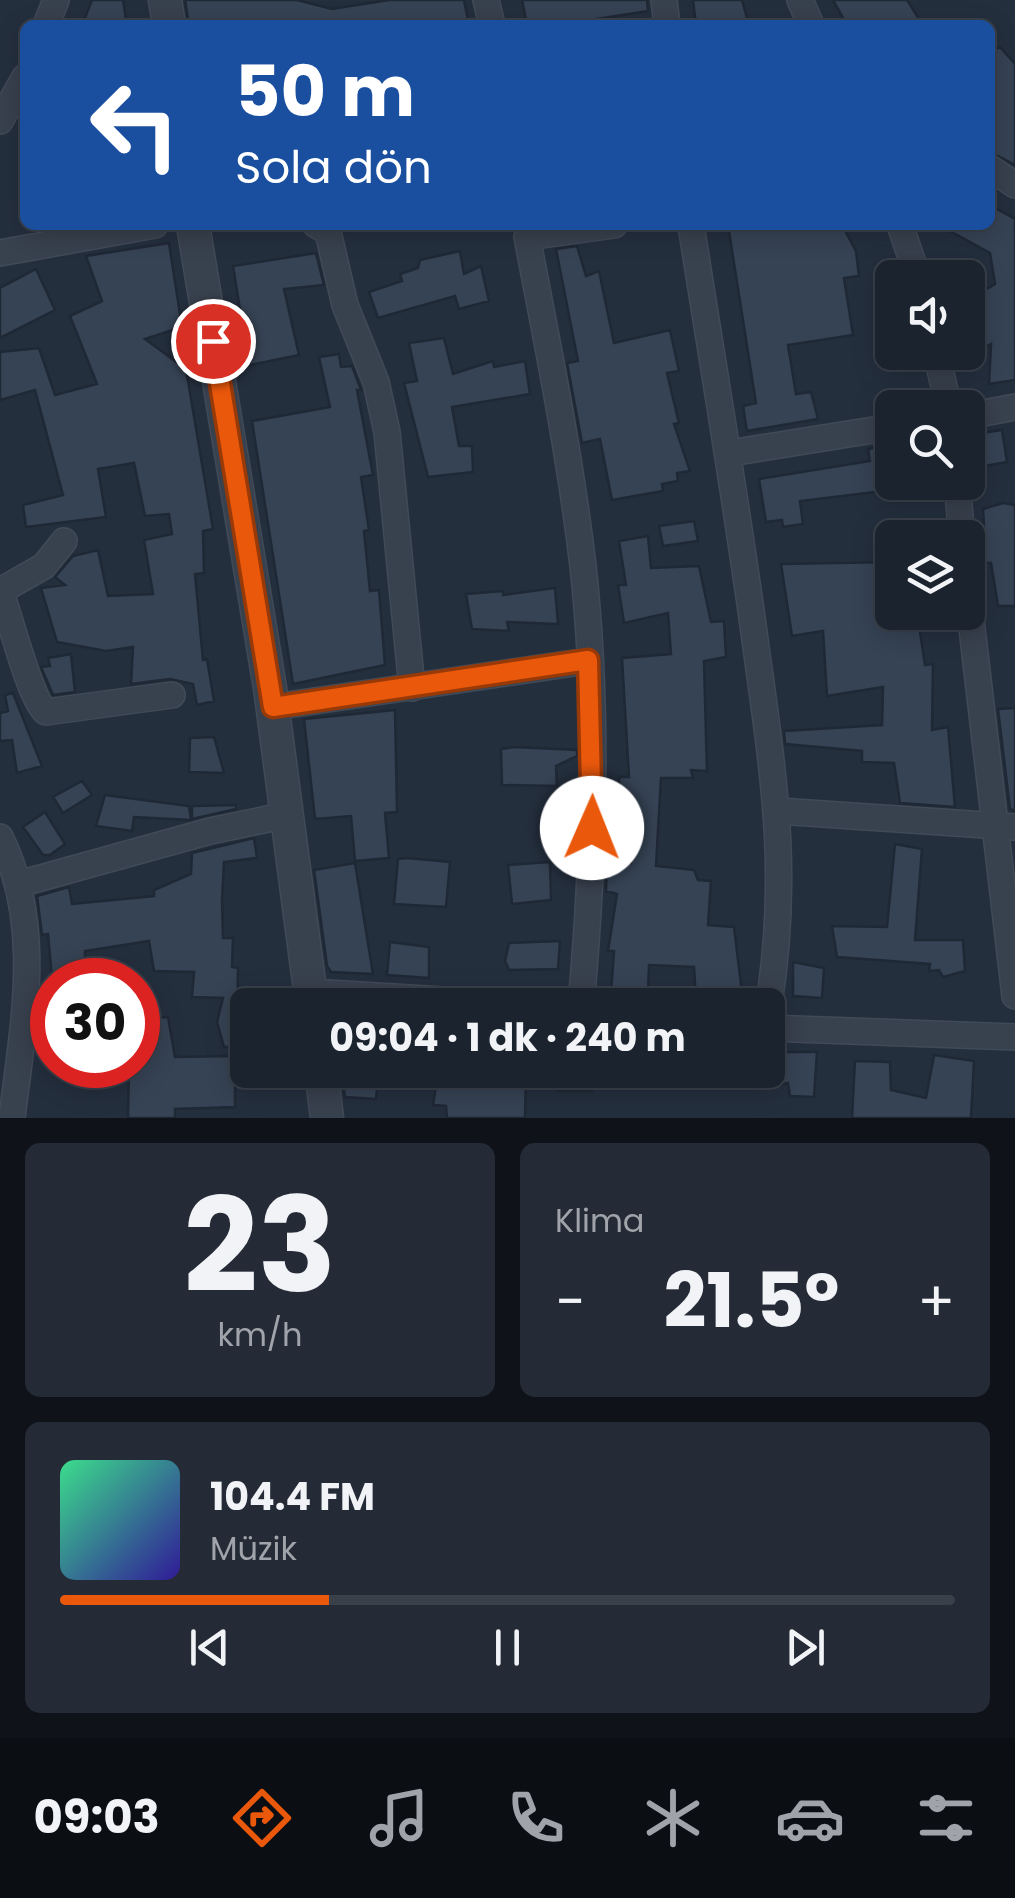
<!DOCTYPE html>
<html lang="tr">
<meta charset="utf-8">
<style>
:root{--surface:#1b232e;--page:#242b36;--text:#f1f3f6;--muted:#a0a4aa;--line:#39404a;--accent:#ea580c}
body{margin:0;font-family:Poppins,sans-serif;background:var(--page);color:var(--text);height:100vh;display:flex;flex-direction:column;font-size:38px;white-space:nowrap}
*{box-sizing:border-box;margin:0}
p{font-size:32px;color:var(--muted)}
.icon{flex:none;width:55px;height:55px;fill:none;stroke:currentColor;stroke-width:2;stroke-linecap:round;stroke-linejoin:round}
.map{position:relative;height:1118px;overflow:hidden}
.panel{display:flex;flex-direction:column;gap:25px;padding:25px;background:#0f1319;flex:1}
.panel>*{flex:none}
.hud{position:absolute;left:20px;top:20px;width:975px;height:210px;border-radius:15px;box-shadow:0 5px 25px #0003,0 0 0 2px var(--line);background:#1a4fa0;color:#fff;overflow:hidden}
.buttons{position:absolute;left:875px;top:260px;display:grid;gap:20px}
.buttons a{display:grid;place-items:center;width:110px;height:110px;border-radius:15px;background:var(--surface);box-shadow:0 5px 25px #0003,0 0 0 2px var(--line);font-size:50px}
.speed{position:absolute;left:30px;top:958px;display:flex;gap:20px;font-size:50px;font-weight:700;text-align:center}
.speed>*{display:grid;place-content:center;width:130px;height:130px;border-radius:50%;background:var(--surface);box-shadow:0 5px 25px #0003,0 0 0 2px var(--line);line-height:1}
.speed .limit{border:15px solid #d22;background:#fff;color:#111}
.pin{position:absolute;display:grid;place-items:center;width:85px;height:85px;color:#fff;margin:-42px;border:5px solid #fff;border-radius:50%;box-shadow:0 2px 10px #0007}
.me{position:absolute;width:110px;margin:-55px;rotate:1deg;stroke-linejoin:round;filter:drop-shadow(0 0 8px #0008)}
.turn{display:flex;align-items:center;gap:35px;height:210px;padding:0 50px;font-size:45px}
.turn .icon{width:130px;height:130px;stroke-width:2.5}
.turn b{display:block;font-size:70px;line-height:85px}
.big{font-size:75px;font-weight:700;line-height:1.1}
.panel .widget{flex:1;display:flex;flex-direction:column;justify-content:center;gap:15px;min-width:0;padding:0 35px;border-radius:15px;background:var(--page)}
.panel .dial{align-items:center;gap:0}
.dial b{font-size:130px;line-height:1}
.song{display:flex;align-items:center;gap:30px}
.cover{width:120px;height:120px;border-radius:15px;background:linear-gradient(135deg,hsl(150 70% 55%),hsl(250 70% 35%))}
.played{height:10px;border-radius:5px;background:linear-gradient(90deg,var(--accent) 30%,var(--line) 30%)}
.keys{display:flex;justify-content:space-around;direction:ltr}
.heat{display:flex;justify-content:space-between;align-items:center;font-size:55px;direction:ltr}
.panel .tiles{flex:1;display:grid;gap:25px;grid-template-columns:1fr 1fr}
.widget:last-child{grid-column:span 2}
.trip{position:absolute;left:230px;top:988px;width:555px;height:100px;border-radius:15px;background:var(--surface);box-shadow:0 5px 25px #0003,0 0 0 2px var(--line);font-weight:700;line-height:100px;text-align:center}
.menu{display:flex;height:160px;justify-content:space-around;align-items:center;background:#0b0e12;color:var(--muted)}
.menu .icon{width:70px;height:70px}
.menu .on{color:var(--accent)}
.menu b{font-size:45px;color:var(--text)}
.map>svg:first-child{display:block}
</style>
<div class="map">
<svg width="1015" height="1118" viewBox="0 0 1015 1118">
<rect width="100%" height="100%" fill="#242f3e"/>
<path fill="#364354" stroke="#1f2835" stroke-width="2.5" d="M92 0H123L127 25H82Z
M185 0H297L332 9 389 0H464L469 25H189Z
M522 0H647L648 11 558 25H527Z
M693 0H742L749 25H696Z
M833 0H907L923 25H847Z
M1000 47 1015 64V165L990 152V53Z
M990 205 1015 219V380L989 384 991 344 968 356V300L995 284 990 253 939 225H990Z
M728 225H842L856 251 859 276 844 278 853 335 788 345 796 394 811 392 818 419 747 431 743 406 756 403Z
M169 243 182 327 145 339 186 369 213 529 203 531 204 573 195 574 203 660 207 659 214 701 197 705 193 684 170 679 131 684 133 647 106 651 57 642 41 588 65 585 55 577 73 556 98 550 108 596 153 594 144 540 172 534 169 514 145 516 134 463 98 469 106 517 26 527 23 505 63 495 35 390 0 400V352L39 348 55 395 97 384 70 316 102 301 86 256Z
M577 246 586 276 599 271 614 343 670 330 679 371 667 373 679 423 674 424 690 471 677 473 678 481 662 484 663 491 612 500 600 439 582 443 567 363 578 361 556 249Z
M460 251 464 274 481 266 489 301 459 309 455 296 378 318 369 292 402 281 400 274 418 268 420 260Z
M316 253 324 285 284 289 299 355 241 367 235 329 243 328 233 266Z
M36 269 55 310 0 338V288Z
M444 338 453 374 493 361 494 367 525 361 530 394 452 407 459 446H472L473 472 428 477 404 383 417 381 409 343Z
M339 354 341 367 352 366 361 390H357L373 475 361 477 369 530 364 531 370 591 379 590 385 665 293 684 252 421 330 407 319 357Z
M1002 430 1007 462 968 469V435Z
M892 445V490L800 501 803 524 783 527 782 520 766 522 759 479 870 461 868 449Z
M1003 503 1015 505V606H998L991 563H986L983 509Z
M694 521 698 541 663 546 659 526Z
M648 536 651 568 699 566 711 622 724 621 726 657 704 661 707 771 691 770 693 778H661L656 866 694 870 698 880 711 881 708 925 734 927 742 993 734 994 733 1003 720 1005 696 1000 694 967 649 965 648 995 611 993 614 951H608L617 894 606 891 607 851 631 863V800H620L619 777H629L622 658 671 654 668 613 624 623 618 585H626L619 541Z
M892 562V612H917L925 665 933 664 932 730 948 727 955 807 900 803 894 763 862 762V751L785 744 784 731 882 725 883 687 827 696 823 631 792 636 781 564Z
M555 588 558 624 507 622 509 631 472 629 466 594 503 591V595Z
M71 654 75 692 53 695 41 667 50 666 48 658Z
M13 693 42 766 17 773 12 740 0 741V713L8 711 5 695Z
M1015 708V811L1010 809 998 709Z
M395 710 397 812 385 813 389 858 355 861 351 816 315 819 304 719Z
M214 737 224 773 189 772 190 738Z
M514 747 577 750V756L556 766 557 786 502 785 501 749Z
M82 781 92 795 63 813 53 797Z
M105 795 189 806 191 820 134 817 132 831 96 826Z
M236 805V809L192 819V806Z
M45 812 65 844 50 855H43L23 827Z
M254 838 257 858 224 862 222 900 223 938H233L232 967 238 968 237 1018 248 1019V1047H224L217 1022 223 998 192 997 194 972 154 971 149 941 85 951V975L52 978 48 934 42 935 37 896 69 887 72 904 154 896V890L191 874 192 853Z
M895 844 922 849 915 940H963L965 971 943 977 939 970 929 971 930 964 837 957 832 926 887 927Z
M407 858 450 862 446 907 394 904 398 859Z
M550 862 551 900 512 904 508 865Z
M355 863 373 974 331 972 327 966 314 870Z
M560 941 558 969 509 970 505 961 509 943Z
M390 942 429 947V978L387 975Z
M793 962 824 968 822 998 793 996Z
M168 1017 175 1057 235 1056V1107L175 1109V1118H128L129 1065H138V1020Z
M778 1052H817L814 1097 790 1096 788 1083 778 1085Z
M934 1055 974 1061 971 1118H852L855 1061 890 1062 891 1090 926 1098Z
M341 1070H379L376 1099 345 1097Z
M449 1070H526L525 1118H447L446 1106 433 1105 437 1079 450 1077Z
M561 1070H593L592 1091H557Z"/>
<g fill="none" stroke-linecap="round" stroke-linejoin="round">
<g stroke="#414a57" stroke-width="28">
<path id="minor" d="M486 0 492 25
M664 0 667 25
M800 0 811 25
M46 25 56 0
M0 121 25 77
M990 168 1015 185
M316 225 328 232 345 305 376 382 387 432 412 688
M691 225C713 366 737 505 756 647 774 778 790 876 768 1010
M900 225 918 278
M0 253 155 225
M936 352 949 408
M968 416 1015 407
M730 453 892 427
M957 482 962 538
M0 591C10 616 30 700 46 712L172 695
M0 591 44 566 64 541
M968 594 1015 996
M273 707 588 661
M779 811 1015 827
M0 837C44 925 23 1025 12 1118
M19 884 210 831 287 815
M311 992 524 1005
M581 1005C594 860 599 711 583 566 570 455 548 347 527 237L614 225
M768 1028 1015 1037"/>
</g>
<g stroke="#414a57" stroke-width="35">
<path id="tertiary" d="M165 0 169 25
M193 225 270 688 312 1005
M321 1070 327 1118"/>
</g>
<use href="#minor" stroke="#38414e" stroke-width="25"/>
<use href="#tertiary" stroke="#38414e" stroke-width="32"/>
</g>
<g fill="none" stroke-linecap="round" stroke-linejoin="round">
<g stroke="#983908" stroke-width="25">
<path id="route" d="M213 341 273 707 588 660 592 828"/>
</g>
<use href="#route" stroke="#ea580c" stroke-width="18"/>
</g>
</svg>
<div class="buttons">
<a><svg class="icon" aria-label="sound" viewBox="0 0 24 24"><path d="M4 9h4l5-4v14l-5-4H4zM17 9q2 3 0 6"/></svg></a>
<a><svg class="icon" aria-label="search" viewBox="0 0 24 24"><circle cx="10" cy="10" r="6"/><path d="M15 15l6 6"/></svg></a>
<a><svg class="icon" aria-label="layers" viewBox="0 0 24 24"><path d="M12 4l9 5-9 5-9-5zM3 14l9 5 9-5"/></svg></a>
</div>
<div class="speed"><div class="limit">30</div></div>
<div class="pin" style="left:213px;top:341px;background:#d93025"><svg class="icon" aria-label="arrive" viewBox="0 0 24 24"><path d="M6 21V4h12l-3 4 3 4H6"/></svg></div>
<svg class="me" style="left:592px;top:828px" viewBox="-20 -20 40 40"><circle r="19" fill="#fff"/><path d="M0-13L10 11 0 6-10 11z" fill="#ea580c"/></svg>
<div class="trip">09:04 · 1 dk · 240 m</div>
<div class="hud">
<div class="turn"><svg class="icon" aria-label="left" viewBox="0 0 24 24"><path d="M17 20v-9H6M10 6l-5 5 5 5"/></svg><div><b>50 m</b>Sola dön</div></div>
</div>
</div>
<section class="panel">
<div class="tiles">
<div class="widget dial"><b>23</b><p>km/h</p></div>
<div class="widget"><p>Klima</p>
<div class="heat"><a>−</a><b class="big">21.5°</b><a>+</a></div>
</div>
<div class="widget">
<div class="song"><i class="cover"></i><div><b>104.4 FM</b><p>Müzik</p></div></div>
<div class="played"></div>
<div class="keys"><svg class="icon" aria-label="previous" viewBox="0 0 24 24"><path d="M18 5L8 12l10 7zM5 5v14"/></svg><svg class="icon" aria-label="pause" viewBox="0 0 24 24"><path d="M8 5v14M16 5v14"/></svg><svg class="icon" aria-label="next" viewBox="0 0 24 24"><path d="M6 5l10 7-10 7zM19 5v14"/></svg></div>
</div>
</div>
</section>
<nav class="menu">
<b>09:03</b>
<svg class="icon on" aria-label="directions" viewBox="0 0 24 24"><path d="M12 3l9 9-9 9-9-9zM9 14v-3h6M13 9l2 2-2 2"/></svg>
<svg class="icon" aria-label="music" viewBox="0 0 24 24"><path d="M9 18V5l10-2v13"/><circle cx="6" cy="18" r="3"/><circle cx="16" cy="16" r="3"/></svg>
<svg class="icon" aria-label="phone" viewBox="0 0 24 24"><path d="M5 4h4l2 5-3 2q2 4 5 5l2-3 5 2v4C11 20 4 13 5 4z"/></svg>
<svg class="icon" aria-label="climate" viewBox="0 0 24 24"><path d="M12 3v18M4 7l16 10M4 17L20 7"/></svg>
<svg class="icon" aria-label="car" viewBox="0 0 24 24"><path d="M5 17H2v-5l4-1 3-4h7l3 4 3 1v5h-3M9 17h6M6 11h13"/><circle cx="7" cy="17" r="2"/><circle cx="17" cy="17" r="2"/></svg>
<svg class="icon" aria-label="filters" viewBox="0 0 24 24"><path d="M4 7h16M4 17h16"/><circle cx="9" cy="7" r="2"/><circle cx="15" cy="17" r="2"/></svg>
</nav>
